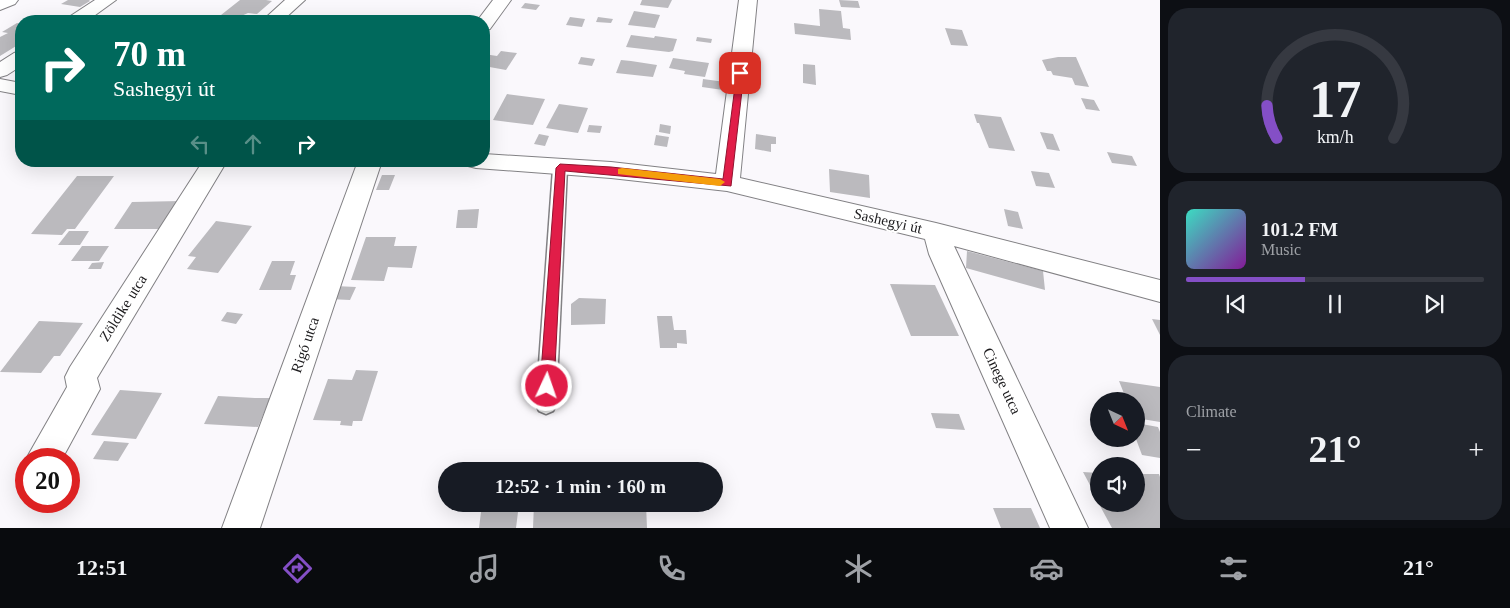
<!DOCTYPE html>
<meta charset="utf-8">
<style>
:root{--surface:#171b24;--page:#20242c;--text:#f1f3f6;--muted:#9ea1a6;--line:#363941;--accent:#844fc6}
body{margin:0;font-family:"Times New Roman",serif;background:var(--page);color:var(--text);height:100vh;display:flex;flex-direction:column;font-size:19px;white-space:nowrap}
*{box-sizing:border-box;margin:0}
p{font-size:16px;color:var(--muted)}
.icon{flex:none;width:28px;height:28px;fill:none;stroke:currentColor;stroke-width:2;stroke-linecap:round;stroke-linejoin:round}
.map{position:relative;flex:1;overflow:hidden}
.side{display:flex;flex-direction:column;gap:8px;padding:8px;background:#0d0f14;width:350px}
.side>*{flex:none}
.guide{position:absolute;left:15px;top:15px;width:475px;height:152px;border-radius:20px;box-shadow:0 5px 20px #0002;background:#00695c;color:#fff;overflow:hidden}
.needle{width:32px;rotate:137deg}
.fabs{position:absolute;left:1090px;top:392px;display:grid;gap:10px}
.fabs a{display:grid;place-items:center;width:55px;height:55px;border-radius:50%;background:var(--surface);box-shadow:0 5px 20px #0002;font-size:25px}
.speed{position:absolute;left:15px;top:448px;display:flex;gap:10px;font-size:25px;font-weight:700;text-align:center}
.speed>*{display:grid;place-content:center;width:65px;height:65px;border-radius:50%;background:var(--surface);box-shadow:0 5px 20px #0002;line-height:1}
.speed .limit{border:8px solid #d22;background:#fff;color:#111}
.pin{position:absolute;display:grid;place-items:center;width:42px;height:42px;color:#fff;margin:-21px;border-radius:10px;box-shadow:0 2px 8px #0006}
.me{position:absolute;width:55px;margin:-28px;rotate:3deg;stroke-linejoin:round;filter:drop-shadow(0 0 4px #0008)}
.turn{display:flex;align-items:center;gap:18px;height:105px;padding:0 15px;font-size:22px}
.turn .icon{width:65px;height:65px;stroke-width:2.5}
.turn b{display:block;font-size:35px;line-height:42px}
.lanes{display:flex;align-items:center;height:48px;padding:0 15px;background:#0003;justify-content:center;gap:25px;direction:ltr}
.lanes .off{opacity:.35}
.big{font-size:38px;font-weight:700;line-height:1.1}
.side .widget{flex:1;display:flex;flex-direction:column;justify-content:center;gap:8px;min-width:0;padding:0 18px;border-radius:20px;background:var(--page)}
.side .dial{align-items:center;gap:0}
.dial svg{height:130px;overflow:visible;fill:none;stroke:var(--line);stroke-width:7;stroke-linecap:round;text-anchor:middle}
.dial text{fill:var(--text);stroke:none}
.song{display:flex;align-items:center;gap:15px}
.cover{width:60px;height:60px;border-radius:8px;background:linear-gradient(135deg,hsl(170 70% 55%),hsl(290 70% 35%))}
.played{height:5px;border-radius:2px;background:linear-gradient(90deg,var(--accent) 40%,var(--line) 40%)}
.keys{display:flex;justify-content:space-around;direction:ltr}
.heat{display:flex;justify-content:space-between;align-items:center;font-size:28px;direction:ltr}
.trip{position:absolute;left:438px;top:462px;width:285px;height:50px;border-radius:25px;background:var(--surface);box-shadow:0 5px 20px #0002;font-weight:700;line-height:50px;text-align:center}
.tab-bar{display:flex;height:80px;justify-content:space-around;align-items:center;background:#090b0e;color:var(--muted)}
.tab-bar .icon{width:35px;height:35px}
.tab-bar .active{color:var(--accent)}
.tab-bar b{font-size:22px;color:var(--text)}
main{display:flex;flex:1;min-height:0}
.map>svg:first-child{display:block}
</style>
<main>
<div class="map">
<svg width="1160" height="528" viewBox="0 0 1160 528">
<rect width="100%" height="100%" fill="#faf8fc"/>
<path fill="#bbbabe" d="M68 0H89L90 1 80 7 61 4Z
M240 0H266L272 1 257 14 248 13 239 17 221 15Z
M642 0H672L668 8 640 5Z
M839 0 858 1 860 8 841 7Z
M525 3 540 5 536 10 521 8Z
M819 9 841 11 843 28 850 29 851 40 795 34 794 23 820 26Z
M634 11 660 15 655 28 628 25Z
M570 17 585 19 582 27 566 25Z
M598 17 613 19 611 23 596 22Z
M17 23 21 24V43L0 56V37L8 33 2 32Z
M945 28 962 30 968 46 951 45Z
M631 35 654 38 655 36 677 39 673 51 669 52 626 47Z
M697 37 712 39 711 43 696 41Z
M501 51 517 53 506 70 484 66V54L497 56Z
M581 57 595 59 592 66 578 64Z
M1058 57H1076L1089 87 1075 85 1072 78 1053 75 1051 71H1047L1042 60Z
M673 58 709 63 705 77 684 74 685 71 669 68Z
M621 60 631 61 657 65 653 77 616 73Z
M803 64 815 65 816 85 803 83Z
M703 79 725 82 723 90 702 87Z
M507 94 545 99 533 125 493 120Z
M1081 98 1094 100 1100 111 1086 109Z
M559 104 588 108 578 133 546 128Z
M974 114 1001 117 1015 151 989 148 979 123H977Z
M660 124 671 126 670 134 659 132Z
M589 125 602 126 600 133 587 132Z
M1040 132 1053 134 1060 151 1047 149Z
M539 134 549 136 545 146 534 144Z
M756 134 776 137V144H771V152L755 149Z
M656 135 669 137 667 147 654 145Z
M1107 152 1132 156 1137 166 1112 163Z
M829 169 869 175 870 198 830 192Z
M1031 171 1049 173 1055 188 1036 186Z
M382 175H395L389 190H376Z
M77 176H114L75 229H67L62 235 31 234Z
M181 201 165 229H114L132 202Z
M479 209 477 228H456L458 210Z
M1004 209 1018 212 1023 229 1008 226Z
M216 221 252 226 218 273 187 269 196 257 188 256Z
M69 231H89L80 245H58Z
M366 237H396L394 246H417L412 268 388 267 384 281 351 280Z
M82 246H109L99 261H71Z
M967 251 1043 271 1045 290 966 268Z
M272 261H295L290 275H296L291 290H259Z
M104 262 101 269H88L92 263Z
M890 284 935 285 959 336H911Z
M335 286 356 287 350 300 329 299Z
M579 298 606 299 605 324 571 325V304Z
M227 312 243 314 236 324 221 321Z
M657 316H672L674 330H686L687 344 677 343V348H660Z
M1152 319 1160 320V335Z
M39 321 83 323 60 356H54L41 373 0 372Z
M356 370 378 371 362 421H353L352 426 340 425 341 421 313 420 328 379 352 380Z
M1119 381 1160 387V422L1136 418V401H1127Z
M120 390 162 393 136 439 91 435Z
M218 396 255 398H270L258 427 204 424Z
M931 413 959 414 965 430 936 428Z
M1136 423 1158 427 1160 432V458L1142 455 1136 439Z
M104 441 129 443 118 461 93 459Z
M1083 472 1099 473V502Z
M1136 474H1159L1160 477V528H1112L1099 504H1136Z
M482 504H519L516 528H479Z
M534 504H646L647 528H533Z
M993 508H1031L1040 528H1001Z"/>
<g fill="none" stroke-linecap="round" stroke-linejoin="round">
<g stroke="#828184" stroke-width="3">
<path id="lane" d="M560 163 565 165 567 168 556 405 553 411 546 414 539 411 536 405 553 168 555 165Z"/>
</g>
<g stroke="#828184" stroke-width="2">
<path id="street" d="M0 0H18L15 4 0 10Z
M95 0H116L87 21H66L69 17Z
M285 0H305L282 21H262Z
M493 0H511L490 29 484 30V21H477Z
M739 0H757L740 178 936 223 1160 280V302L954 246 1088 528H1050L929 254 925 239 727 191 611 178 476 168 468 166 464 161H484V154L611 162 716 174Z
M21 51V66L7 75 0 77V62L14 53Z
M0 79 21 83V95L0 91Z
M203 161H227L97 378 100 389 62 459H26V461V459L67 387 65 377 70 367Z
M358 161H382L260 528H222Z"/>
</g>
<use href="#lane" fill="#fff" fill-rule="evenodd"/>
<use href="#street" fill="#fff" fill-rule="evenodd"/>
</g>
<path fill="#e11d48" stroke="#92132f" d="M737 71 744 73 731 186 565 171 554 386 552 390 547 391 542 390 540 386 556 168 560 164 611 167 723 179Z"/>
<path fill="#f59e0b" d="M622 168 720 179 725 182 720 186 618 174V169Z"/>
<g text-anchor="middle" stroke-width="4" stroke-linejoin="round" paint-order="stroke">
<g font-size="15" fill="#1d1c1e" stroke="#fff">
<text transform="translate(888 221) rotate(13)" y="5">Sashegyi út</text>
<text transform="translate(123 308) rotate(-58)" y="5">Zöldike utca</text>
<text transform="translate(305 345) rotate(-71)" y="5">Rigó utca</text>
<text transform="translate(1002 381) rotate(65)" y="5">Cinege utca</text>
</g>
</g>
</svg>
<div class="fabs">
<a><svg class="needle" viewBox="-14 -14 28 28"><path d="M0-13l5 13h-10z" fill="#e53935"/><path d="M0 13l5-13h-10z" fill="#9ea1a6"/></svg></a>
<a><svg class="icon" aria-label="sound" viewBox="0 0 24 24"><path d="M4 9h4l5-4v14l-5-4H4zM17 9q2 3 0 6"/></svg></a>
</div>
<div class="speed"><div class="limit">20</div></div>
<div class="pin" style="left:740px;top:73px;background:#d93025"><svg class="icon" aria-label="arrive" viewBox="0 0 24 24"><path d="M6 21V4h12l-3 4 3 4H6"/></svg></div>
<svg class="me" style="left:547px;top:386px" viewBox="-20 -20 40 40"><circle r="17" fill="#e11d48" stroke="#fff" stroke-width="3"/><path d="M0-11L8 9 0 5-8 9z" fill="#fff"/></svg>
<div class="trip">12:52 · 1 min · 160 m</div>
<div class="guide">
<div class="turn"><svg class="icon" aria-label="right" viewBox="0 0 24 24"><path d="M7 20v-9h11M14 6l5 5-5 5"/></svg><div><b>70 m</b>Sashegyi út</div></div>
<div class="lanes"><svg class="icon off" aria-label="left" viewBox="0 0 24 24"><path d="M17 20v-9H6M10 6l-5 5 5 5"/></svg><svg class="icon off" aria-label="ahead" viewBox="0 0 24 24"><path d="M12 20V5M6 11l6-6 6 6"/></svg><svg class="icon" aria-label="right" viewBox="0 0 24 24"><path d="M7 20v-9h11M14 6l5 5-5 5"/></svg></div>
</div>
</div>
<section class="side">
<div class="widget dial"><svg viewBox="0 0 100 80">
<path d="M14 69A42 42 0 1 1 86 69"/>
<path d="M14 69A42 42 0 0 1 8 49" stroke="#844fc6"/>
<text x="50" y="56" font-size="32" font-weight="700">17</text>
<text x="50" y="72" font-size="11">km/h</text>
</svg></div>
<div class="widget">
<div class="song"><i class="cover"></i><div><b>101.2 FM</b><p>Music</p></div></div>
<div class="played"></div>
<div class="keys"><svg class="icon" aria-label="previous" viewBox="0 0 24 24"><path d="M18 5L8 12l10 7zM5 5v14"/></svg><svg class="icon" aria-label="pause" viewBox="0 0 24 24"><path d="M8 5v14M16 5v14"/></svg><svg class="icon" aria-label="next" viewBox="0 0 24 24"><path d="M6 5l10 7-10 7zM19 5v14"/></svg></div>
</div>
<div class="widget"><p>Climate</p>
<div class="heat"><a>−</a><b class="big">21°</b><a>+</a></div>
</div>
</section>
</main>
<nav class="tab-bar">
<b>12:51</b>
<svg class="icon active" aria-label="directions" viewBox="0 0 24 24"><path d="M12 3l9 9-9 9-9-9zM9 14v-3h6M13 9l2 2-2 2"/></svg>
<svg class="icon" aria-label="music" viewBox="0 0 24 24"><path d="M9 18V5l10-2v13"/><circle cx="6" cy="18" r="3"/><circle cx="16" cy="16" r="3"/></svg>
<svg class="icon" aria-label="phone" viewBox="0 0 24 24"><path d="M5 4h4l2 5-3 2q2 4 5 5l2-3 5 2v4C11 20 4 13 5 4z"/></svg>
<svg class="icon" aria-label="climate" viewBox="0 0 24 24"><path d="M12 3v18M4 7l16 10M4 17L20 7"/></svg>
<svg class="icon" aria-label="car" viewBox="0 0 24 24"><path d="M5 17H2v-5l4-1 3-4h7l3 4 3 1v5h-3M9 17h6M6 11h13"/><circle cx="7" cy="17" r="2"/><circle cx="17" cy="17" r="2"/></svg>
<svg class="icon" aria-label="filters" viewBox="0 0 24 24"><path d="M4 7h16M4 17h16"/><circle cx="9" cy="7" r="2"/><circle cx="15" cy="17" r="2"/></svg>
<b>21°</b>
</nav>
